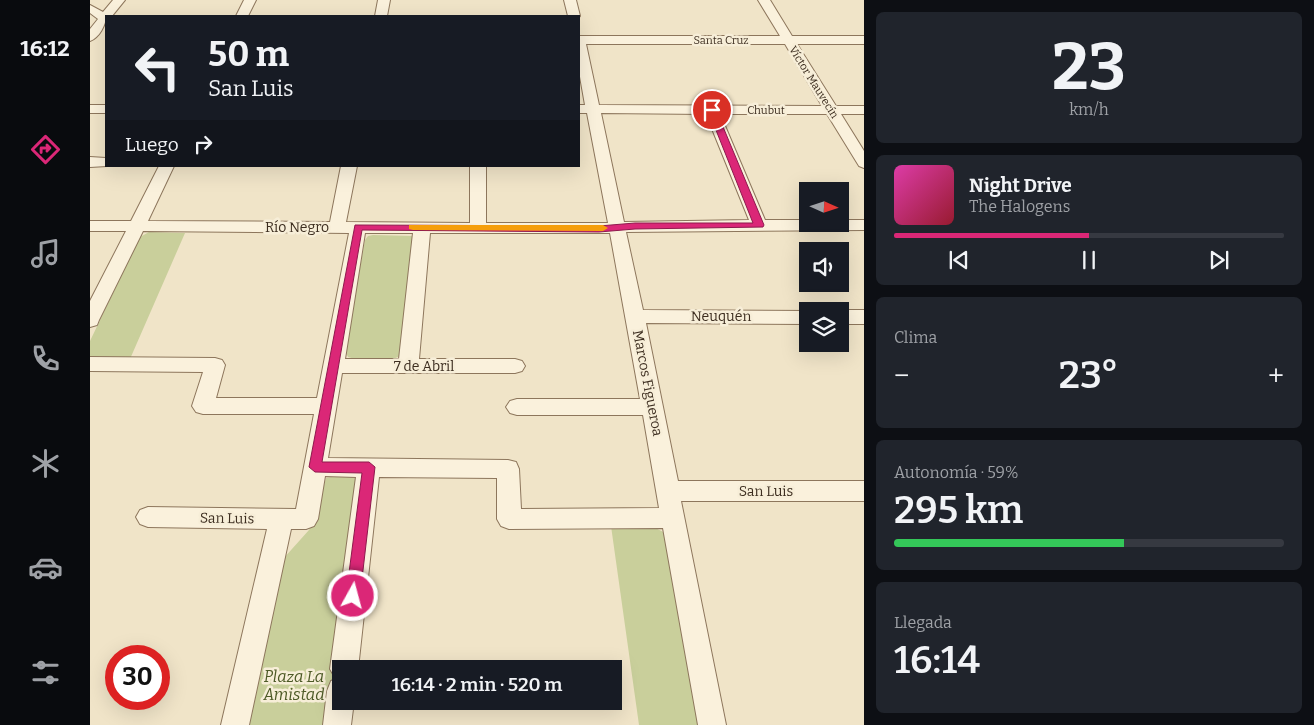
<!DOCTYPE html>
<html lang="es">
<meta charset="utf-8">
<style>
:root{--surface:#171b24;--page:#20242c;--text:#f1f3f6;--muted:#9ea1a6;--line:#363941;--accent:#db2777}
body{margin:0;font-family:Bitter,serif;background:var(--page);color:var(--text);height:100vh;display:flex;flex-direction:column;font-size:19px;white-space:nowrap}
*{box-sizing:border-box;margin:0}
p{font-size:16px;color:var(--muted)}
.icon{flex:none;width:28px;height:28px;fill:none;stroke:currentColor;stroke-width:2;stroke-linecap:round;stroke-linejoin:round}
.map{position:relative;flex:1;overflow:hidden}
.sheet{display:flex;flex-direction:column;gap:12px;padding:12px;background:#0d0f14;width:450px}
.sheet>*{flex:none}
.hud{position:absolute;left:15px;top:15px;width:475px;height:152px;border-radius:0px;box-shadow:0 5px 20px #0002;background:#171b24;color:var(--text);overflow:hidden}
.needle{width:32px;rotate:93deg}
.buttons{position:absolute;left:709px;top:182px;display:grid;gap:10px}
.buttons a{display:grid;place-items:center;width:50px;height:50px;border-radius:0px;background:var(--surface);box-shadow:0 5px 20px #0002;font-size:25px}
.speed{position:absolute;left:15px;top:645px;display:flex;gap:10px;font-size:25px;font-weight:700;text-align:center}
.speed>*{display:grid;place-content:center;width:65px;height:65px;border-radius:50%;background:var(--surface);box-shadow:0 5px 20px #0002;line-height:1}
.speed .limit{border:8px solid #d22;background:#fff;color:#111}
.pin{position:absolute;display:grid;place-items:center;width:42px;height:42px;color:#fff;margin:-21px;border:2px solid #fff;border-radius:50%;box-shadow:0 1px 5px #0007}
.me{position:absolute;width:55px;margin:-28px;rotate:7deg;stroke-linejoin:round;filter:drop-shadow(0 0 4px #0008)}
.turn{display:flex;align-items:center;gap:18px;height:105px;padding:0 20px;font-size:22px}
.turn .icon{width:65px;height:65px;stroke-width:2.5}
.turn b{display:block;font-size:35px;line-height:42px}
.then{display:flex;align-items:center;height:48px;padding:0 20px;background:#0003;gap:10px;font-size:19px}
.big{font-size:38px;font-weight:600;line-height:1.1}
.sheet .card{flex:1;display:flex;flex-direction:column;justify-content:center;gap:8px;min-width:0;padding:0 18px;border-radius:8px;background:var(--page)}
.sheet .dial{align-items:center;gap:0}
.dial b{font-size:65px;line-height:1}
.song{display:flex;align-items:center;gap:15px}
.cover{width:60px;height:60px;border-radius:8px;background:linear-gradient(135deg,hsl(320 70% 55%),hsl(350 70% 35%))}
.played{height:5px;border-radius:2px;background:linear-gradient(90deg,var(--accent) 50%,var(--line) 50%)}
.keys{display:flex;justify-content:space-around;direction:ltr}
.heat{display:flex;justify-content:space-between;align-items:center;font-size:28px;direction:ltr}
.charge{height:8px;border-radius:4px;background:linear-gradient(90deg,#34c759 59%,var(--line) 0)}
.trip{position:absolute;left:242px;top:660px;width:290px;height:50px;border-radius:0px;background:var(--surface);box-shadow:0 5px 20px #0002;font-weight:600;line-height:50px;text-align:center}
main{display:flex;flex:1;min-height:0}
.tabs{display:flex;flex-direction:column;width:90px;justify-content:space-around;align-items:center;background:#090b0e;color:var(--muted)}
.tabs .icon{width:35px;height:35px}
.tabs .active{color:var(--accent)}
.tabs b{font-size:22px;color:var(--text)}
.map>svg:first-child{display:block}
</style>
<main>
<nav class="tabs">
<b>16:12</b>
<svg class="icon active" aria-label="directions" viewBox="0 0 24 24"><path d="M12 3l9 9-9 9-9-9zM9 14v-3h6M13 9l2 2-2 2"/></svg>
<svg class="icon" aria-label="music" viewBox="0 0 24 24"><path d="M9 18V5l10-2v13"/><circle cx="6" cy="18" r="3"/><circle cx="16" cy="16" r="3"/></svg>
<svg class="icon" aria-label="phone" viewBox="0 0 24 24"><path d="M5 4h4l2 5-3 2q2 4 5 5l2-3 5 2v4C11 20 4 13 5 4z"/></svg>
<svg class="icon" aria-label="climate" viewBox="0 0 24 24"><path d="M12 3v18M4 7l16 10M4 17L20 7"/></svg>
<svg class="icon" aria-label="car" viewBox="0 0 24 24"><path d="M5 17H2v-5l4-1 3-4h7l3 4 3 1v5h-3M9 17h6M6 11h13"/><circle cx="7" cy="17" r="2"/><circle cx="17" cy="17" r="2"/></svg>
<svg class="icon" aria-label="filters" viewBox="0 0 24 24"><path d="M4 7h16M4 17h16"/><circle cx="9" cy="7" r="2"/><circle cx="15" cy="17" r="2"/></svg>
</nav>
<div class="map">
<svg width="774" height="725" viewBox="0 0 774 725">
<rect width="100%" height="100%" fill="#f0e4c8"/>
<path fill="#c9cf9b" d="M59 232 95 233 40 359 0 358V341L50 237Z
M283 235 323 236 313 354C303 363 272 362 258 357L255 351 275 240 278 236Z
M245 476H259L266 478 268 483 238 725H157L193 559 219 530 224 521 236 478Z
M521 526C540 526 565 522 578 536L612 725H549Z"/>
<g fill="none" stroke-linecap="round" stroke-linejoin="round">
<g stroke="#8d765c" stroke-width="2">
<path id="minor" d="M23 0H35L22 16H16C16 25 9 38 0 41V29L8 19 0 13V5L13 12Z
M154 0H166L158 16H146Z
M288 0H300L297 16H285Z
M474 0H486L490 16 489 17 478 16Z
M668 0H680L702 36H774V44H707L746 106H774V114H751L774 151V168L769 166 737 114H630L675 220H718V224H750V220H774V230L536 232 553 310 721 311H718V324L556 323 588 481H774V501H591L636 725H608L573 528 419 529 411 526 407 519V478L289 477 268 669H251V701H264L261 725H233L237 691 241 681 246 679 240 669 266 477 235 476 228 519 224 526 216 529H201L159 725H131L177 529 58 527 50 524 46 517 50 510 58 507 206 509 224 414H113L106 412 102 406 113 372 0 371V357L125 358 132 360 135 365 126 398H227L259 233 53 231 9 320 7 325 0 327V301L36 231H0V221H41L69 166H84L58 221 240 222 251 166H267L256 222 380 223V166H396V223H518L497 113H489V105H495L489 71V36H690ZM496 44H695L732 106 509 105ZM511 113 616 114 659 220 534 222ZM275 233H323L309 359H255ZM340 233H520L550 399H427L420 401 416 407 420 413 427 415H553L569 508 431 509 429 469 426 462 418 460 238 458 252 373H425L432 371 435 366 432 361 425 359H329Z
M0 105H16V113H0Z
M0 157 16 158 17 166 0 167Z
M750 310H774V324H750V311H747Z"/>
</g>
<use href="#minor" fill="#faf1dc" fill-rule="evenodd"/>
</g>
<path fill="#db2777" stroke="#8e194d" d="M622 107 626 110 674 225 673 227 545 229 509 232 272 230 232 462H279L285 467 270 596 268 600 263 602 258 600 256 596 272 473 225 472 219 467 265 225 509 226 545 223H663L618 110Z"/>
<path fill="#f59e0b" d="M319 225H513L518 228 513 231 323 230 319 229Z"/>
<g text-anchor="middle" stroke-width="5" stroke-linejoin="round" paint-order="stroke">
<g font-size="11" fill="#3d2e20" stroke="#f7eed8">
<text x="631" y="44">Santa Cruz</text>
<text transform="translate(724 82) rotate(58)" y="4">Víctor Mauvecín</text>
<text x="676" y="114">Chubut</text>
</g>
<g font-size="14" fill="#3d2e20" stroke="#f7eed8">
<text x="207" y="232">Río Negro</text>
<text x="631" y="321">Neuquén</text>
<text x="334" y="371">7 de Abril</text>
<text transform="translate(558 383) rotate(79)" y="5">Marcos Figueroa</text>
<text x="676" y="496">San Luis</text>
<text transform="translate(137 518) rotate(1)" y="5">San Luis</text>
</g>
<g font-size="16" font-style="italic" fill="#4d5a26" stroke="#f7eed8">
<text x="204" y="682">Plaza La<tspan x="204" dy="18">Amistad</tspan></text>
</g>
</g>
</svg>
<div class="buttons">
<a><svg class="needle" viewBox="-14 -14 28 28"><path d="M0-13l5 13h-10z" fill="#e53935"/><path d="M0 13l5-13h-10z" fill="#9ea1a6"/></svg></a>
<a><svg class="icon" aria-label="sound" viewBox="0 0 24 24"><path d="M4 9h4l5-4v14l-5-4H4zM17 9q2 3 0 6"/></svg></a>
<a><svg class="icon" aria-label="layers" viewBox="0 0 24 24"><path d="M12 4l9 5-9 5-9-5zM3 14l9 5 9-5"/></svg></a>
</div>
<div class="speed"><div class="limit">30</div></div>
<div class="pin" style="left:622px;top:110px;background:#d93025"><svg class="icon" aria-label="arrive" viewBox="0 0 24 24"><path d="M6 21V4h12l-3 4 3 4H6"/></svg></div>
<svg class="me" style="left:263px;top:596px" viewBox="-20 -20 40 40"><circle r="17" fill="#db2777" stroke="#fff" stroke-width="3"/><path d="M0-11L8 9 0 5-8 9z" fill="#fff"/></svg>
<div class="trip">16:14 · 2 min · 520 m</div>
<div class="hud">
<div class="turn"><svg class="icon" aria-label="left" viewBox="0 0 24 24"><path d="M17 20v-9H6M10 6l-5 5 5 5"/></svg><div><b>50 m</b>San Luis</div></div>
<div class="then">Luego<svg class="icon" aria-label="right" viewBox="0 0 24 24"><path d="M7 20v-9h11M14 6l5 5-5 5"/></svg></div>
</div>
</div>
<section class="sheet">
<div class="card dial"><b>23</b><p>km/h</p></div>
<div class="card">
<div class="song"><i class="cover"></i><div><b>Night Drive</b><p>The Halogens</p></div></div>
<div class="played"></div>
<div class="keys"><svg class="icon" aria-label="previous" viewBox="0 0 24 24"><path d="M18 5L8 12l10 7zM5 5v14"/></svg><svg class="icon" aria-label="pause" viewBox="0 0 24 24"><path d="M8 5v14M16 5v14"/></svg><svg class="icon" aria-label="next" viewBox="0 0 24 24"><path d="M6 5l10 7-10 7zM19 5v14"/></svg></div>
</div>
<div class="card"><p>Clima</p>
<div class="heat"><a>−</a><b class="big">23°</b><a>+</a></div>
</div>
<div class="card"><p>Autonomía · 59%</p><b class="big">295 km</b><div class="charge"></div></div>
<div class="card"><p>Llegada</p><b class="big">16:14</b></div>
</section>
</main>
